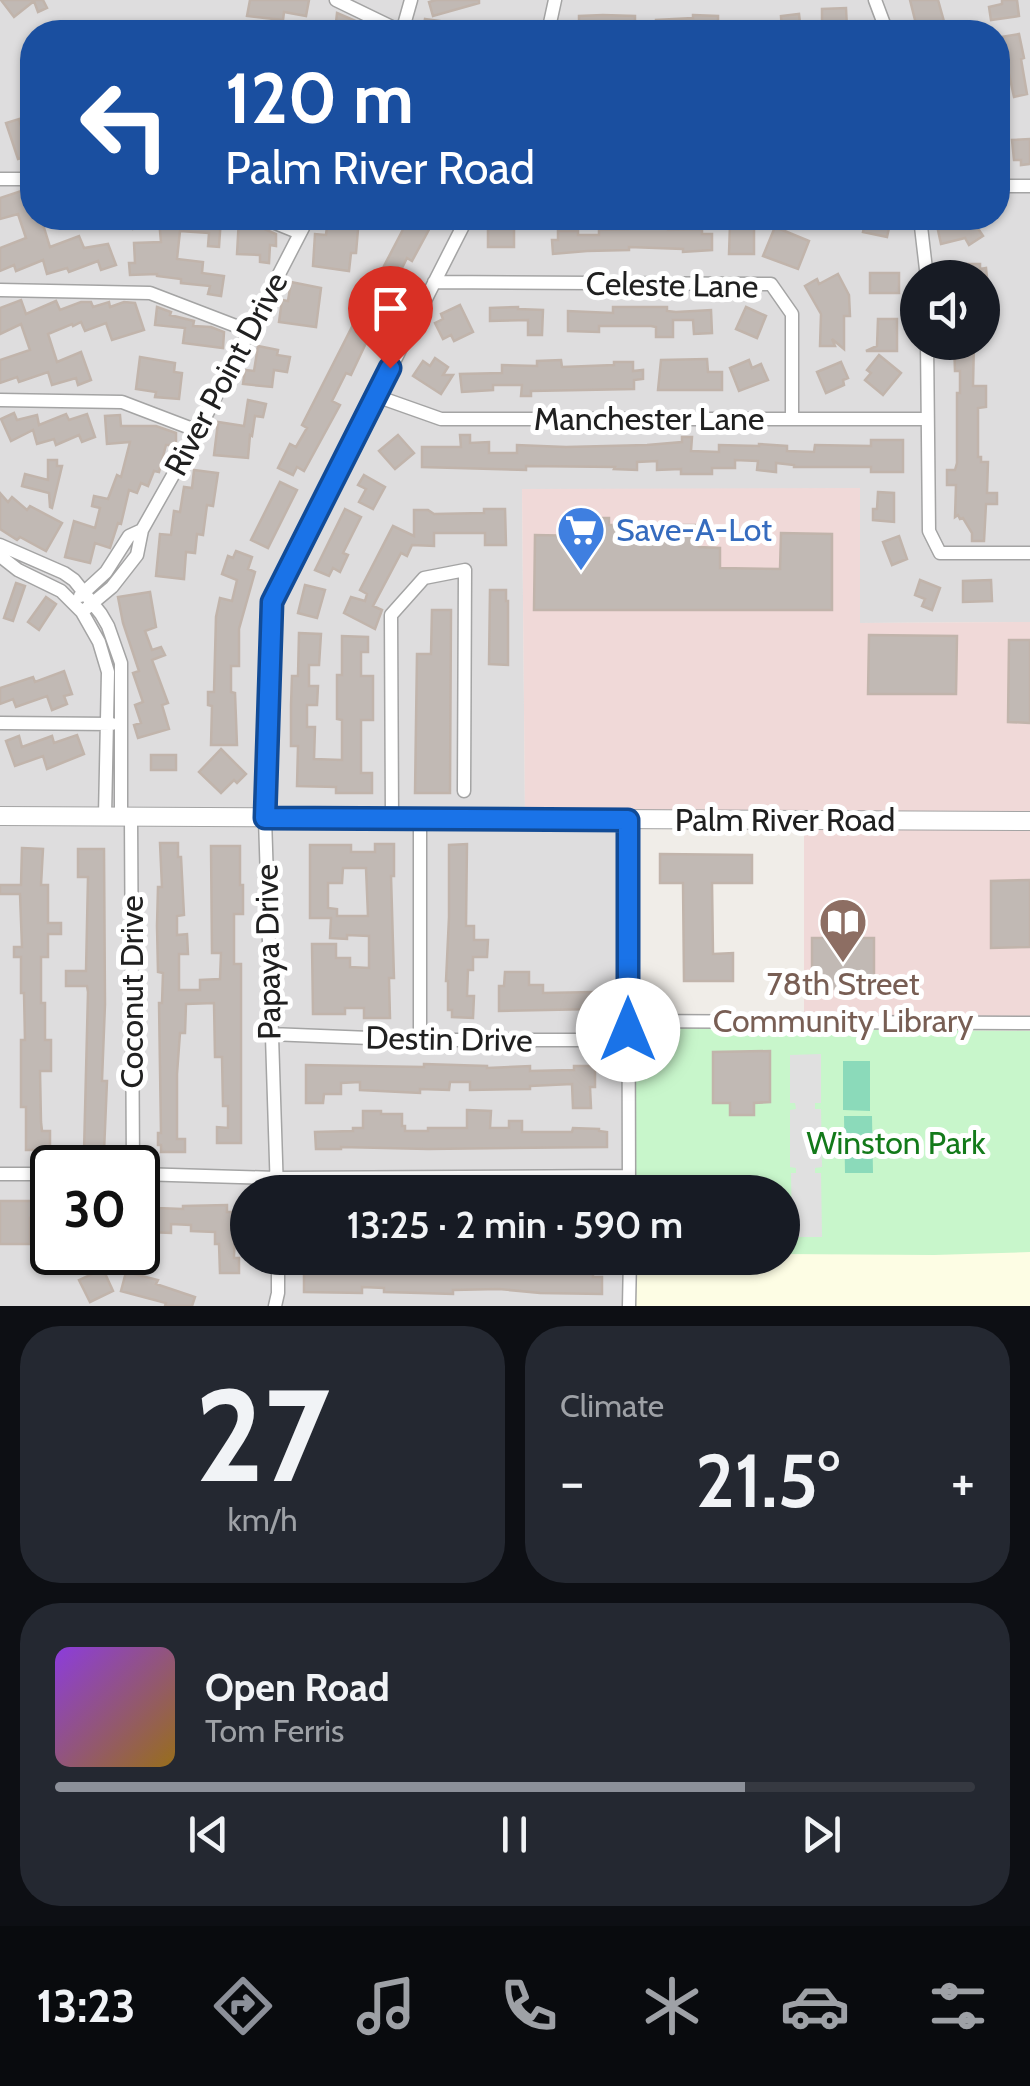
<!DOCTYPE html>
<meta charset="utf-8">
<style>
:root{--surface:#171b24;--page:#242831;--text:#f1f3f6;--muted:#9ea1a6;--line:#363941;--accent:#8c9099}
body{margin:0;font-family:Cabin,sans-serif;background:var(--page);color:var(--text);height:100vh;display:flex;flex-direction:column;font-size:38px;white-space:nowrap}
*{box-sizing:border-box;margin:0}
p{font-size:32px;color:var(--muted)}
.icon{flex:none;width:55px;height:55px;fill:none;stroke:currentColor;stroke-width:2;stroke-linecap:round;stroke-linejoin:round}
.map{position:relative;height:1306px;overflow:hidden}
.drawer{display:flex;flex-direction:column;gap:20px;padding:20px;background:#0d0f14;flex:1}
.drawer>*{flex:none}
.banner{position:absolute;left:20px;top:20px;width:990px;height:210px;border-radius:40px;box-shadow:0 2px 8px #0004;background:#1a4fa0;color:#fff;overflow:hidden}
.fabs{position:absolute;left:900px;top:260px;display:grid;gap:20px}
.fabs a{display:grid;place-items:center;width:100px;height:100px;border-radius:50%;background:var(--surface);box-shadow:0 2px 8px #0004;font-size:50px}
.speed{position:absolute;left:30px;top:1145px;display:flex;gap:20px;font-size:50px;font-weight:700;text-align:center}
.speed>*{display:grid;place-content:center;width:130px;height:130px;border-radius:50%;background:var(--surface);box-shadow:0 2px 8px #0004;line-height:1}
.speed .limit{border:5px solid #111;border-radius:15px;background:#fff;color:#111}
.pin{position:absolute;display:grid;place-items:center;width:85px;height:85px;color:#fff;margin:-102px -42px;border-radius:50% 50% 50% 0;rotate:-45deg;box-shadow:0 0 10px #0007}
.pin .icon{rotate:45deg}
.me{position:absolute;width:110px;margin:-55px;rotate:0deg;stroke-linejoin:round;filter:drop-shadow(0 0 8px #0008)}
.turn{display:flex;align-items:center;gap:35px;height:210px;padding:0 40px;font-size:45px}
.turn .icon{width:130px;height:130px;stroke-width:2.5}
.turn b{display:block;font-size:70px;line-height:85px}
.big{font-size:75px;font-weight:600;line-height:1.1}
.drawer .card{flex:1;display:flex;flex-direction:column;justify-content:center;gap:15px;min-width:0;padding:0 35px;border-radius:40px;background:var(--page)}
.drawer .dial{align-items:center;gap:0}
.dial b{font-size:130px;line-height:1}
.song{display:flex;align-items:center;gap:30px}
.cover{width:120px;height:120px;border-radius:15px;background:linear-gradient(135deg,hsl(270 70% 55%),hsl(40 70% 35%))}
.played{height:10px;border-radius:5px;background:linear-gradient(90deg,var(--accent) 75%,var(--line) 75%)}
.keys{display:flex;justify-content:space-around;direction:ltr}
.heat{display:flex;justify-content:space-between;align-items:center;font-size:55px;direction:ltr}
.drawer .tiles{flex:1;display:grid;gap:20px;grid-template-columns:1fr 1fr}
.card:last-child{grid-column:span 2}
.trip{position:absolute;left:230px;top:1175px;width:570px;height:100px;border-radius:50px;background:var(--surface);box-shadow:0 2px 8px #0004;font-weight:600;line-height:100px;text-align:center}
.dock{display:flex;height:160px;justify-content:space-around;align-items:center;background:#090b0e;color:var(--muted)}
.dock .icon{width:70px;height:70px}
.dock .on{color:var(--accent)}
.dock b{font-size:45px;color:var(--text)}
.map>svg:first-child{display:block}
</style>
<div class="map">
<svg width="1030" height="1306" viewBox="0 0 1030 1306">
<rect width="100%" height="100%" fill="#f0ede8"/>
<path fill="#deddde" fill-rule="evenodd" d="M0 0H1030V622L860 623V489H522L525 816 626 820 624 1192H248V1258H625L626 1306H0ZM32 32H998V218H920L927 277 982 278V342H918V278L924 277 917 218H32ZM52 1168H138V1252H52Z"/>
<path fill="#f0d9d8" d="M860 488V623L1030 622V815L525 816 522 489Z
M1030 822V1020L804 1019V823Z"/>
<path fill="#fdfde4" d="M783 1250 1030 1252V1306H629L630 1258H782Z"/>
<path fill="#c8f6cb" d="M630 1027 1030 1031V1252L934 1255 783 1254 782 1192H628Z"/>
<path fill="#8bdaba" d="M843 1061H870V1111L843 1110Z
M844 1116H872L873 1173H845Z"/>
<path fill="#e0e0e0" d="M821 1054V1103H815V1109H821L822 1167 815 1168V1173H821L822 1237H792L791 1173H796V1168L790 1167V1110L796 1109 795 1103H790V1055Z"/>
<path fill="#c1b9b4" stroke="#c1b4ab" stroke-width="2.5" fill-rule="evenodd" d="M1 0H43L47 8 38 12 34 1 14 17Z
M250 0H309L306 16 284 12 283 20 247 16Z
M436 0H479V3L433 16 429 2Z
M910 0H938L945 25 936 27 937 32H918Z
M1002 0H1017L1019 16 991 20 989 7 1002 4Z
M846 8 847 28 822 29V9Z
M337 13 358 22 357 32H335Z
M799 14 801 32H782L781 16Z
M603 15 635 16V32H579V16Z
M693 15 718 16V21L759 22V32H656V20L693 18Z
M425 19 462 24 461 32 423 30Z
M1019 34 1024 58 1021 59 1027 94 1014 97 1001 37Z
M25 54 32 55V99H22Z
M19 119 26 143 32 142V155L18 159 6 123Z
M1030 139V164L1021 165V160H1014L1012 140Z
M27 189 32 207V218H41L50 247 79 236 84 248 108 244 116 265 101 270 98 261 69 272 67 268 47 274 43 260 16 271 14 265 0 271V248L26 238 18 214 0 219V198Z
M129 218H221L219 247 208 246 209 233 180 231 177 259 203 262 202 273 224 276 221 296 208 294 210 286 181 283V279L157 276V274L130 275 129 263H135L134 243 161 242 159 220 133 229Z
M239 218H249L248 227H260L276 234V246L270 245 269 263 260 262V255L237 254Z
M328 218H359L356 253H351L349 271 313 266 315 234 326 235Z
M409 218H426L425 220 432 224 412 261 407 258 396 280 401 283 387 310 384 309 375 328 379 330 371 346 366 343 351 375 346 373 332 401 340 405 304 471 297 467 293 475 278 468 290 444 296 447 307 428 302 425 355 321 359 324 386 267 384 266Z
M866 218 891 219 887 237 863 232Z
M950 218H971L983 236 969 245 965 238 941 244 936 221Z
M730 224 754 225V254H729Z
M639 227 668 228V230L702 229V234H712V250L683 252V249L629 247V250L587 251 553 254 552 240H558V231H578V235H599V230L639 229Z
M775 227 809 241 798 269 763 256Z
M488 229H514V247H488Z
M968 264H980V269L986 268 987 278H954L953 265Z
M870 273H899V293H870Z
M838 274 849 295 850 316H844V349L832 339 835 346H820L821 314 805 286 817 279 819 284Z
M291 282 321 288 316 327 279 322 282 300 288 301Z
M21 300 26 314 56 301 60 310 81 302H91L93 307 109 302 110 307 124 302 135 303 144 330 112 340 106 323 85 331 81 322 73 326 72 324 48 334 57 362 81 352 91 380 78 385 76 378 52 385 48 372 19 382 17 377 0 383V360L30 350 21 324 0 334V308Z
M460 305 473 332 454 341 451 335 443 339 435 323 443 319 441 314Z
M157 307 171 312 170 315 194 321 193 326 211 327 224 332 223 348 183 343 185 328 155 325Z
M518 307V309L543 310 542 335H528V320L490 321V308Z
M613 307H667V311L676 312 711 310 712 333 694 334 693 320H673V337H656V327L651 326H599V332L568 331V311L613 313Z
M746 307 766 316 757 338 736 329Z
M878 319H897V351H866L877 346Z
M954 342H974L973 386H986V407L978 408V457H981V462H988L987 493H997V504H986L984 541H972V533L963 518 960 519 958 515 955 517 956 485H947V470H955L957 463V393H960V371H955Z
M258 346 278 350 277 355 290 357 287 372 274 370 272 387 243 384 245 370 254 371Z
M879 355 901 373 883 395 865 380 871 373 867 370Z
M140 357 175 363 174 372 182 373 179 399 155 397 156 392 136 389Z
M435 358 448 367 443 375H453L441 394 413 376 423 361 430 366Z
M707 359 708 372H722V390H658L661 360Z
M561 360 562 367 614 365V362H633V371L643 370V379L634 380V389L531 391V396H521L522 385H493V390L462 392 460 374 502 373V365L537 366V361Z
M749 360 752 368 761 364 768 380 739 391 730 368Z
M841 362 848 378 843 380 844 385 826 393 817 372Z
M248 400 266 404 263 417 255 416 252 436 250 435 248 458 214 455 218 422 244 426Z
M14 413 17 420 37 415 39 425 66 414 69 420 87 414 95 437 82 442 79 435 56 445 54 439 37 444 33 430 11 441 1 419Z
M120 415 121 426H156L176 433V445H166L159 472 154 471 148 486 141 483 137 493 129 490 121 524 118 523 110 548 95 543 90 563 65 557 74 521 95 528 100 508 92 506 94 496 108 499 117 475 121 477 130 442 107 444 105 416Z
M398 435 414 453 395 469 379 451Z
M460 435H470V443L489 442V453H517V445L566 447 647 445 682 442V437H692L691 451 719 452V445L759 446V444L787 446V451L814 452 815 445 871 446V440H903V472H871V467H794V465L776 463V472L757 470 758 461 735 460V468H712V474H681V469L657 470V461L637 462V470L614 469 615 467 526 466V470L422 467V447H461Z
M48 460H57V466H62L52 508 50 507 49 493 22 486 25 474 48 480Z
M194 470 218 473 213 506 207 505 203 535 197 534 195 553 186 552 184 579 156 576 160 534 171 535 174 511 180 512 184 487 192 488Z
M364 475 385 487 373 509 359 502 366 489 358 485Z
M280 482 297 490 268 548 251 540Z
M878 492 894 493V522L873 520V509H877Z
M0 493 8 502 12 497 27 510 30 506 62 523 46 551 20 537 17 540 0 529Z
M345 509 361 517 343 553 348 555 340 572 333 568 329 576 315 570Z
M484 509H505L506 545H485V533H434V546L412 545 407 556 401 553 373 606 382 610 375 629 344 613 351 597 365 601 367 594 360 590 393 526 414 536V510H428L434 514 484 513Z
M600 518H609V525H698L699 547 720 548V568L780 569 781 533 832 534V610H534L535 535 586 536V530L592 529 593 524H600Z
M899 536 907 559 892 565 883 542Z
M236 551 252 557 248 569 255 572 239 629V666H231V692L235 693 237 745H211L212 706 208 705V692H214L216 617 220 598 232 601 237 580 222 574 228 556 233 558Z
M920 580 940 588 932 610 922 606 925 599 915 595Z
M991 580 992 601 963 602V581Z
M16 583 25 586 13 621 4 618Z
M305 585 325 590 317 618 298 613Z
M490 590H506V601H508V665L489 664Z
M150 592 156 627 145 631 152 650 161 647 165 655 152 660 168 703 162 705 169 729 138 738 134 725 141 723 135 705 143 702 133 673 139 671 123 623 118 597Z
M46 597 56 604 39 630 28 622Z
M432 610H451L450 793H415L417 654H431Z
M299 633 321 634 319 665H309V686H318L317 705H307V727H315L314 759 342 760V720L337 719V675H342V636L368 637V652H361V676H373V720H361V773H372V793H336V787L297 786 298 746H291V705L292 676H298Z
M869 635 957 636 956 694H868Z
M1009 640H1030V723L1008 722Z
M64 671 72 694 64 696 67 704 52 710 47 696 16 707 13 699 0 704V688L33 677 35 682Z
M77 735 84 754 47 769 43 756 15 766 6 741 19 736 22 747 52 736 54 743Z
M221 749 246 774 237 783 234 780 221 793 199 772Z
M151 755H176V770H151Z
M160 843H178V857H181L184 915 177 916V935L187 934 188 954H179V990H200V980L220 979 221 953H212L211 846H240V885H243V914H234V964H241V1143H217V1127L228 1128V1106H223L222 1057H215L214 1003 186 1004 185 1033H180L177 1074V1139H185V1152H161V1145H158V1133H161L159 1003H162L163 973 158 972 157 926 158 887H162Z
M375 844H394V876H391L394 978H389L390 1018H364V1008H345V1014H313L312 944H336V958H350V967L369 968V936L347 935V939L330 938 331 918H310V845H351V852H375ZM343 868H366L368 916H337V909L328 908V883H342Z
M467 844 466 926H474V940H488L487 957H473V970H468L467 996H474L473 1018 452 1017V1010H448V981H446L449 917V845Z
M22 848 43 849 41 885H48V923H61V934H48V957H41V1003H45V1040H51V1071H40L41 1122 42 1131H50V1150H26V1107H21V1040H25L24 993H21V957H14V947H22L20 894H0V885H21Z
M78 849H104L105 1004 102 1081H107L104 1152H84L88 992 87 986H66V971H86L88 877H78Z
M660 854 752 855V883H712L713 954 733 953V981H684L683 883H660Z
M1030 880V947L991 948V881Z
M812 938H874V989H812Z
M505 972H529V985H543V993L594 992 595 1009 499 1011V986H504Z
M770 1051V1102L754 1103V1115H730V1103H713V1052Z
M424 1064 487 1066V1068L530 1066V1071L574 1070V1066H595V1087H590L591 1108H573L572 1084 530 1086V1089L470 1090V1082H450L449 1090 420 1089V1093L360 1090V1082L341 1083V1094H324L323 1103H306V1065L424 1067Z
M467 1110 491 1111 490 1128H509V1121H522V1132H572L573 1128 599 1129V1131L607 1132V1147L428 1149 341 1147V1149H316L315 1132 353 1131V1128H363V1111H381V1114H402V1126H405V1131H428V1128H467Z
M0 1201H52V1218H30V1244H0Z
M145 1202 157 1203V1208L183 1209V1206L227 1205V1212H243V1228H235L234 1258H239V1273H220L219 1244H215V1232L191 1231V1225L171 1224V1233L149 1232 150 1224H145Z
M318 1258H351V1272L426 1273V1263L440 1264V1266L448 1267V1270H500V1263H526V1272L593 1268V1277H602V1294L540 1293 499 1289 453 1290V1294L420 1293 384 1292V1288L362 1287V1293L304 1292V1274H307V1267H318Z
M103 1269 113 1291 90 1302 79 1280Z
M126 1272 158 1280 156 1284 195 1297 192 1306H165L166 1303 121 1291Z"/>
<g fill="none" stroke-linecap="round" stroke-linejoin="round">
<g stroke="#a4a4a4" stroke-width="15">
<path id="minor" d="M336 0 402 32
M875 0 887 32
M402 32 411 0
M548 32 555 0
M0 179H32
M998 186H1030
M263 218 300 233
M920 218 927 278
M434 282 771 284 792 314V419
M0 290 150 293 249 331
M927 342 929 531 940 553H1030
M376 396 441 419H926
M0 400 122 402 198 431
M0 545 64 573 74 580 101 614 108 626 121 663V817
M0 556 18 570 61 591 82 612 99 642 108 672 105 816
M80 596 106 572 129 536 142 530
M82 612 112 587 137 555 142 530 198 431 308 218
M0 723 112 724
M131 817 133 1168
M392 818 391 615 424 578 465 570 464 791
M420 819V1040
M628 819 629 1192
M628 1021 1030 1023
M270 1034 420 1040H628
M0 1174H52
M138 1174 276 1178 629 1176
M277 1192 265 818 272 602 467 218
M275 1306 278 1293V1258
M629 1306 630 1258"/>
</g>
<g stroke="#a4a4a4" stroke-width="20">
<path id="tertiary" d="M0 816 1030 821"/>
</g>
<use href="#minor" stroke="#fff" stroke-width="12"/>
<use href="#tertiary" stroke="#fff" stroke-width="18"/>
</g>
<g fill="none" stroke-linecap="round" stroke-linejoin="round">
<g stroke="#114b97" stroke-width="25">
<path id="route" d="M390 368 272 602 265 818 628 820V1030"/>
</g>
<use href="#route" stroke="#1a73e8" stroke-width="18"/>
</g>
<defs>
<g id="supermarket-pin" transform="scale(2.5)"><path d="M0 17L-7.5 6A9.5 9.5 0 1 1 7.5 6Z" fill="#3f7fe0" stroke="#fff"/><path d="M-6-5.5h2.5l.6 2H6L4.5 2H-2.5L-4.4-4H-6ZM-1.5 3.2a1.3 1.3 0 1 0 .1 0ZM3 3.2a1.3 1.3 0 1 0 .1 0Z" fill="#fff"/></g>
<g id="library-pin" transform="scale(2.5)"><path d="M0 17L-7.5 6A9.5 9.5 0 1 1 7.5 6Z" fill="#8d6e63" stroke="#fff"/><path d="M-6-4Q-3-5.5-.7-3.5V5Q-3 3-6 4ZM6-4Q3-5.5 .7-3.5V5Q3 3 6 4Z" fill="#fff"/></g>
</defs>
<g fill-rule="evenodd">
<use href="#supermarket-pin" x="581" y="530"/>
<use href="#library-pin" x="843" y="922"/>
</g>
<g text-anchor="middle" stroke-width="10" stroke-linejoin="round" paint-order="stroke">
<g font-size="32" fill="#202020" stroke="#fff">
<text transform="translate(672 285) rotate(1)" y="11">Celeste Lane</text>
<text transform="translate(226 374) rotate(-62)" y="11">River Point Drive</text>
<text x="649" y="430">Manchester Lane</text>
<text x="785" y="831">Palm River Road</text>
<text transform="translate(268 952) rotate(-91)" y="11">Papaya Drive</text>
<text transform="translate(132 992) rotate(-90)" y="11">Coconut Drive</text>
<text transform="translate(449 1039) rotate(1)" y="11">Destin Drive</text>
</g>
<g font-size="32" fill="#366cbe" stroke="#fff" text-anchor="start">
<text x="616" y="541">Save-A-Lot</text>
</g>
<g font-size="32" fill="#785e54" stroke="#fff">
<text x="843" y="995">78th Street<tspan x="843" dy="37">Community Library</tspan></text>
</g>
<g font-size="32" fill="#137a1a" stroke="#fff">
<text x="896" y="1154">Winston Park</text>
</g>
</g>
</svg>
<div class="fabs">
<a><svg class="icon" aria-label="sound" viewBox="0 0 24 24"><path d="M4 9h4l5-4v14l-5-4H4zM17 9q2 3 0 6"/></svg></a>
</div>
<div class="speed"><div class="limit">30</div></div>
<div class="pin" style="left:390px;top:368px;background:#d93025"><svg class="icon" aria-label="arrive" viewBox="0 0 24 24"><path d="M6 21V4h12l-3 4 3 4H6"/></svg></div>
<svg class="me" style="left:628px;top:1030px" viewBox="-20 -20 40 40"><circle r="19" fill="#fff"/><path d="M0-13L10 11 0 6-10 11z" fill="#1a73e8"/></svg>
<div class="trip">13:25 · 2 min · 590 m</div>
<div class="banner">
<div class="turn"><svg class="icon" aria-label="left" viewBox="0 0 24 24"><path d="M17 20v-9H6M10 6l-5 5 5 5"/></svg><div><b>120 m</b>Palm River Road</div></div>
</div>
</div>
<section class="drawer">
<div class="tiles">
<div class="card dial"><b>27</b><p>km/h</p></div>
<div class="card"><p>Climate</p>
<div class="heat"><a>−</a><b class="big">21.5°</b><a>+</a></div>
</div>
<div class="card">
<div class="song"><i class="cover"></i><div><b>Open Road</b><p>Tom Ferris</p></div></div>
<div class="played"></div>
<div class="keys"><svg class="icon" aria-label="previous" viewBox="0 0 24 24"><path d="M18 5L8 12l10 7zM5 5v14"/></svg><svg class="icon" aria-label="pause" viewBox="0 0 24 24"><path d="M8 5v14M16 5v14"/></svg><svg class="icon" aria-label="next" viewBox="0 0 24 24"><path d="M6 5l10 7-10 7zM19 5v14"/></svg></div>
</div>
</div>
</section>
<nav class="dock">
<b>13:23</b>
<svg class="icon on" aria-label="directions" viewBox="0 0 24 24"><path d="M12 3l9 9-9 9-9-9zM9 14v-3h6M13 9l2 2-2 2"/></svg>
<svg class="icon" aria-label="music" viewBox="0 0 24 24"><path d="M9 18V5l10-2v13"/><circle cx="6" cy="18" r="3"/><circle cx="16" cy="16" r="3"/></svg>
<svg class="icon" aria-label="phone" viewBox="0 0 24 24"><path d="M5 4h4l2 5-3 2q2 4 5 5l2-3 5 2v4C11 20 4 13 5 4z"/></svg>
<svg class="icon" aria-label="climate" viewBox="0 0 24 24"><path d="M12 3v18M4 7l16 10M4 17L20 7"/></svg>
<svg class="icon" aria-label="car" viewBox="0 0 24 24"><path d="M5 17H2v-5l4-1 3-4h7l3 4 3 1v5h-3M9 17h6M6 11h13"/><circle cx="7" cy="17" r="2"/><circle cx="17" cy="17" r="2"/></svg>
<svg class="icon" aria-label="filters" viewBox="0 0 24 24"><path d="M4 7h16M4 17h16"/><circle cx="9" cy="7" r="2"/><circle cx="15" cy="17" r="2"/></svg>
</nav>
